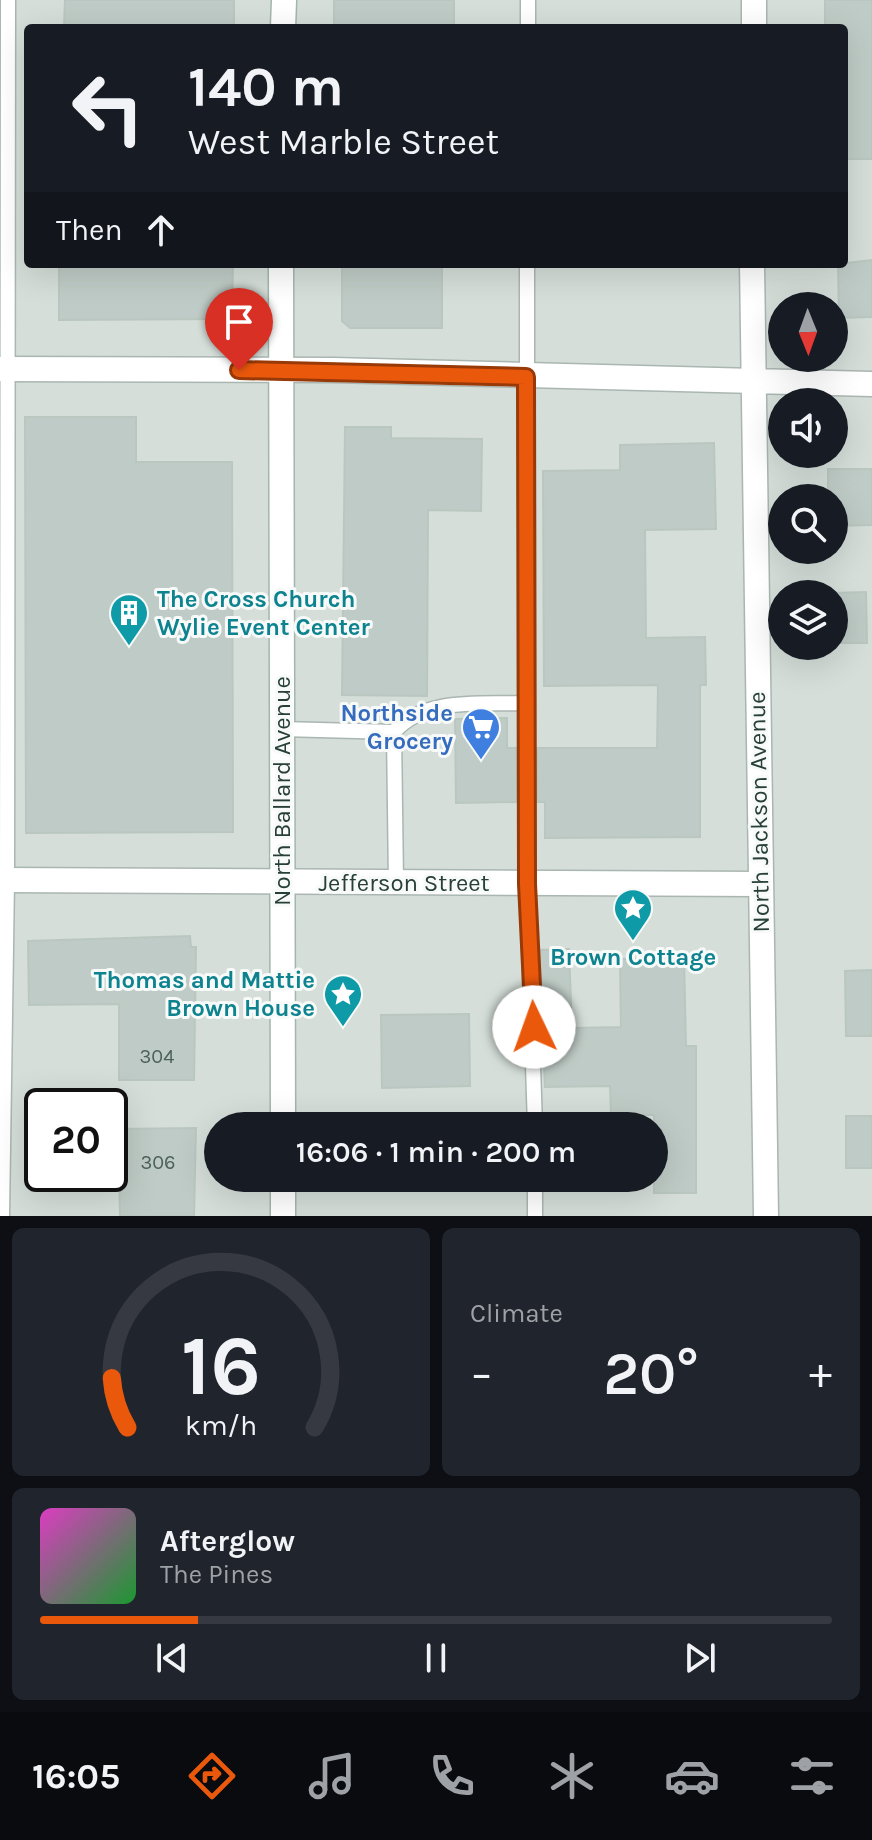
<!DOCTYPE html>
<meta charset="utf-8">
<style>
:root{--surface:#171b24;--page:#20242c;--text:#f1f3f6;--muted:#9ea1a6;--line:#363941;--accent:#ea580c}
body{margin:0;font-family:Karla,sans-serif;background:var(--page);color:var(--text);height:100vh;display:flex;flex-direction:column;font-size:30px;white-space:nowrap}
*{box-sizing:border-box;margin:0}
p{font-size:26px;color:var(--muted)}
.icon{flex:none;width:44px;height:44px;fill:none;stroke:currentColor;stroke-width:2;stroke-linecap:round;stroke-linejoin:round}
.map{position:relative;height:1216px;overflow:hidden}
.side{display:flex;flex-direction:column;gap:12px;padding:12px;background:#0d0f14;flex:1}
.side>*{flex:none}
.hud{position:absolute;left:24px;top:24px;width:824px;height:244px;border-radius:8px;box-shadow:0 8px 32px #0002;background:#171b24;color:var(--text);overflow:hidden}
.needle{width:52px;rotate:179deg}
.fabs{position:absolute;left:768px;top:292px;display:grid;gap:16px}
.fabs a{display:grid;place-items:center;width:80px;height:80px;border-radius:50%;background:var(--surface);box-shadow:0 8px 32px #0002;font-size:40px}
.speed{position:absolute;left:24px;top:1088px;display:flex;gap:16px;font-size:40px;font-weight:700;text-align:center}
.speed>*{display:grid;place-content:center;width:104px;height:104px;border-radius:50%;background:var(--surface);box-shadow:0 8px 32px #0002;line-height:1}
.speed .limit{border:4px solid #111;border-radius:12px;background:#fff;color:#111}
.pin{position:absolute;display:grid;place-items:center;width:68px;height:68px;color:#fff;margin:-82px -34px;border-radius:50% 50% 50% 0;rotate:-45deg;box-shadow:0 0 8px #0007}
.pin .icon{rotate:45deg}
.me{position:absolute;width:88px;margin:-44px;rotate:357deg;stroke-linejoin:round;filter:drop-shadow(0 0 6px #0008)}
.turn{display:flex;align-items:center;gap:28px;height:168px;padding:0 32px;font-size:36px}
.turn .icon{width:104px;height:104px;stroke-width:2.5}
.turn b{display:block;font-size:56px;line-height:68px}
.then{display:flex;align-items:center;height:76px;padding:0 32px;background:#0003;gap:16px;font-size:30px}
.big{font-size:60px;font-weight:600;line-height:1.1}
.side .card{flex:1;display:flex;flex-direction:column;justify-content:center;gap:12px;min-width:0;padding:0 28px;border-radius:12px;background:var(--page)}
.side .dial{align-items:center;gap:0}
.dial svg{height:208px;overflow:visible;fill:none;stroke:var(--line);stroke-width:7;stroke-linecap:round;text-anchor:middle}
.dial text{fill:var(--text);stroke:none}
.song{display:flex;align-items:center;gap:24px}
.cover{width:96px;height:96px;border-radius:12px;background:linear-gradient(135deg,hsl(310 70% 55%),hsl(130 70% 35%))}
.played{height:8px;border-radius:4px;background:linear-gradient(90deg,var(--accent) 20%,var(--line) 20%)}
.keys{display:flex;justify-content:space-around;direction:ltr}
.heat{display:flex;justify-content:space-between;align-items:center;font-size:44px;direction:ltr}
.side .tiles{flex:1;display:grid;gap:12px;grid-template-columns:1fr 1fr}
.card:last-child{grid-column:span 2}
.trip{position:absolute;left:204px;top:1112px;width:464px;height:80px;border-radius:40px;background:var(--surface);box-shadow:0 8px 32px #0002;font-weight:600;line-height:80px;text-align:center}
.tab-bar{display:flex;height:128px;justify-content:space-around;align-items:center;background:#090b0e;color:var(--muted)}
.tab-bar .icon{width:56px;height:56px}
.tab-bar .current{color:var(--accent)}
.tab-bar b{font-size:36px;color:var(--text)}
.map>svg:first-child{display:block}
</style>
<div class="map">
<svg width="872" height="1216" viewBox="0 0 872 1216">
<rect width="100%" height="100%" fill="#e7eeea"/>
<path fill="#d5ded9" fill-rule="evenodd" d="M0 0H872V1216H0ZM28 28H844V264H28ZM782 306H834V358H782ZM782 402H834V454H782ZM782 498H834V550H782ZM782 594H834V646H782ZM42 1106H110V1174H42ZM218 1126H654V1178H218Z"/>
<path fill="#bfcbc6" stroke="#bac7c1" stroke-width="2" d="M65 0H234V28H64Z
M334 0H454V28H334Z
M825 0H872V159H844V28H825Z
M872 260V317L839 318 838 264Z
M59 264H233L232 309 223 319 59 320Z
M342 264H442V328H350L342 321Z
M25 417H136V462H232L233 832 26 833Z
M345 427H391V438L482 439 481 511 428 510 427 696 342 695Z
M714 443 716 529 645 530 646 638 705 637 706 685H700V837L545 838V802H537V748H657L658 685 544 686 543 471 620 470V445Z
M828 469H872V525L834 526V498H828Z
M866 592 867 643H834V593Z
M507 718V748H517V802L456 803 455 719Z
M190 936 191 947H196L194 1080H119V1004L29 1005 28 941Z
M569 949 572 1028 621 1027 620 959 684 958 686 1046H696V1193H654V1115H611L610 1086 545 1087 539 950Z
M872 970V1036H846L845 971Z
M469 1014 470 1086 382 1088 381 1015Z
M846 1116H872V1168H846Z
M196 1128 194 1216H120L118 1129Z"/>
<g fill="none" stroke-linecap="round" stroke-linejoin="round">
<g stroke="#aab6b1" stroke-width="17">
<path id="service" d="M528 28V0
M527 264V884L535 1126
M282 729 394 732 396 883
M394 732C425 696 483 705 527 703
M535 1178V1216
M2 1216 7 880 8 0"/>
</g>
<g stroke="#aab6b1" stroke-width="27">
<path id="minor" d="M754 28V0
M752 264 766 1216
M0 369 333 370 872 384
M0 880 760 884"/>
</g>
<g stroke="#a3b6ae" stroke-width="27">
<path id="secondary" d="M283 28 284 0
M281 264 283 1126
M283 1178V1216"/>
</g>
<use href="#service" stroke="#fff" stroke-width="14"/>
<use href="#minor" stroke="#fff" stroke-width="24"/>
<use href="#secondary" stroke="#fff" stroke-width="24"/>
</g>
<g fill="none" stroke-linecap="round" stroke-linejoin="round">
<g stroke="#983908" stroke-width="20">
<path id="route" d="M239 370 526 377 527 884 534 1027"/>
</g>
<use href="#route" stroke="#ea580c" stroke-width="14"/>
</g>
<defs>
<g id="building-pin" transform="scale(2)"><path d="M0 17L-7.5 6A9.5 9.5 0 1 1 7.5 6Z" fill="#0f9aa8" stroke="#f7faf9"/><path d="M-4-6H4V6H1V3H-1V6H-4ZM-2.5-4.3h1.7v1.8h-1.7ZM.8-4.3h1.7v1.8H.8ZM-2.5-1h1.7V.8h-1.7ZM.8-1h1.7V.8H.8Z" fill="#fff"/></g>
<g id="supermarket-pin" transform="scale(2)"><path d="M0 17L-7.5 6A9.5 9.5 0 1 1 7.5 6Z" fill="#3f7fe0" stroke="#f7faf9"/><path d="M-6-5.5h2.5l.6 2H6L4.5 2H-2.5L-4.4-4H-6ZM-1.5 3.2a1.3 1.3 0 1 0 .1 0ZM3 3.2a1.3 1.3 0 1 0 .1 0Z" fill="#fff"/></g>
<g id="sight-pin" transform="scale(2)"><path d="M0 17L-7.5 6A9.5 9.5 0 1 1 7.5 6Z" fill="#0f9aa8" stroke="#f7faf9"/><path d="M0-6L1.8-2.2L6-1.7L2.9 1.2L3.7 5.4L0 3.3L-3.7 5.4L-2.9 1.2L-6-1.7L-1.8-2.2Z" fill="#fff"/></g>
</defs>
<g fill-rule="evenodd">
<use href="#building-pin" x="129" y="613"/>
<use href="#supermarket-pin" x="481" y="727"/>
<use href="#sight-pin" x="633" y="908"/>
<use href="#sight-pin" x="343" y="994"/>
</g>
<g text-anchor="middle" stroke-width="6" stroke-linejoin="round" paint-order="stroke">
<g font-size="20" fill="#4d625b">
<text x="157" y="1063">304</text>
<text x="158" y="1169">306</text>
</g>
<g font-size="24" font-weight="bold" fill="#0d838f" stroke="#f7faf9" text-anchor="start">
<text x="157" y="607">The Cross Church<tspan x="157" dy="28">Wylie Event Center</tspan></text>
<text x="633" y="965" text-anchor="middle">Brown Cottage</text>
<text x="315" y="988" text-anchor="end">Thomas and Mattie<tspan x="315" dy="28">Brown House</tspan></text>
</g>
<g font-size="24" font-weight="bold" fill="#366cbe" stroke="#f7faf9" text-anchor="end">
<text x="453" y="721">Northside<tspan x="453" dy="28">Grocery</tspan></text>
</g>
<g font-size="24" fill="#273f37" stroke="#f7faf9">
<text transform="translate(282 791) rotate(-90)" y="8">North Ballard Avenue</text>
<text transform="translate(759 812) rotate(-91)" y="8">North Jackson Avenue</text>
<text x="404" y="891">Jefferson Street</text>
</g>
</g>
</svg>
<div class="fabs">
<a><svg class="needle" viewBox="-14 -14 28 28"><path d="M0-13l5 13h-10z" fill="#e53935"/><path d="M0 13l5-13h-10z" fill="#9ea1a6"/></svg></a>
<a><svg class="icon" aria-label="sound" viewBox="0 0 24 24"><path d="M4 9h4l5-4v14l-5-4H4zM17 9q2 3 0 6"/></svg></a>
<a><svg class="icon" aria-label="search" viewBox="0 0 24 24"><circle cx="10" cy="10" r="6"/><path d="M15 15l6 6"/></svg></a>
<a><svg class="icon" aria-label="layers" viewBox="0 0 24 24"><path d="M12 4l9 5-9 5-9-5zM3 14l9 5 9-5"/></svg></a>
</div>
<div class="speed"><div class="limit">20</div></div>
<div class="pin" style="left:239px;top:370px;background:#d93025"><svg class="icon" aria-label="arrive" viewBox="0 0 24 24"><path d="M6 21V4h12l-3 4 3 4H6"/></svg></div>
<svg class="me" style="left:534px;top:1027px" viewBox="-20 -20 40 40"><circle r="19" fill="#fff"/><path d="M0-13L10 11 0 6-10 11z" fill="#ea580c"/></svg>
<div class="trip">16:06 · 1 min · 200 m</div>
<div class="hud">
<div class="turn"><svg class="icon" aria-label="left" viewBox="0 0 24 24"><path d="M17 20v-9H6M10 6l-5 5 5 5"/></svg><div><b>140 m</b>West Marble Street</div></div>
<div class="then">Then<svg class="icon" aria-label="ahead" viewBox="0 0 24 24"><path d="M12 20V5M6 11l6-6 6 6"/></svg></div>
</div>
</div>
<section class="side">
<div class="tiles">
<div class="card dial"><svg viewBox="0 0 100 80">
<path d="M14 69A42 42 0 1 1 86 69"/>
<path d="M14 69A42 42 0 0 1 8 50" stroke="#ea580c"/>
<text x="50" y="56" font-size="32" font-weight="700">16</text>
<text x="50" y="72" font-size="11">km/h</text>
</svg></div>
<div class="card"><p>Climate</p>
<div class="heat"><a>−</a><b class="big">20°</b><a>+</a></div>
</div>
<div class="card">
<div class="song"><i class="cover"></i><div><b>Afterglow</b><p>The Pines</p></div></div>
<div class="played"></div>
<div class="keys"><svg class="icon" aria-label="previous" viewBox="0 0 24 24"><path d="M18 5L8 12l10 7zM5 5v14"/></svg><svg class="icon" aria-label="pause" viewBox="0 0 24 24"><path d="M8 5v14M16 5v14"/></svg><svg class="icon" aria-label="next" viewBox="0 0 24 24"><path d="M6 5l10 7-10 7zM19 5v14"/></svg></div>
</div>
</div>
</section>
<nav class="tab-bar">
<b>16:05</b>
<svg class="icon current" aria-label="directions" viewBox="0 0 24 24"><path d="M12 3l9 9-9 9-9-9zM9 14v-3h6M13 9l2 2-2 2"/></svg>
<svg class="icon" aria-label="music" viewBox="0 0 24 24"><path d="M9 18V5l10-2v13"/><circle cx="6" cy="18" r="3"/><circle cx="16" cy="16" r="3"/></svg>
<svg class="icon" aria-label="phone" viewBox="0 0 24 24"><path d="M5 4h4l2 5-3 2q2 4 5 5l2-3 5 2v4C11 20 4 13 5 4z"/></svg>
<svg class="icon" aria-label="climate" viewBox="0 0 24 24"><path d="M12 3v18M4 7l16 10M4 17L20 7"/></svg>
<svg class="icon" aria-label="car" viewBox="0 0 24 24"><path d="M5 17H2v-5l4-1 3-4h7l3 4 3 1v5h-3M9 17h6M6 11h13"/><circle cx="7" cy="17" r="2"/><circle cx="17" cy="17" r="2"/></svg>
<svg class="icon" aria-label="filters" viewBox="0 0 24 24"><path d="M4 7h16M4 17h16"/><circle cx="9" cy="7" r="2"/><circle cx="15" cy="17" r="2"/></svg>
</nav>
